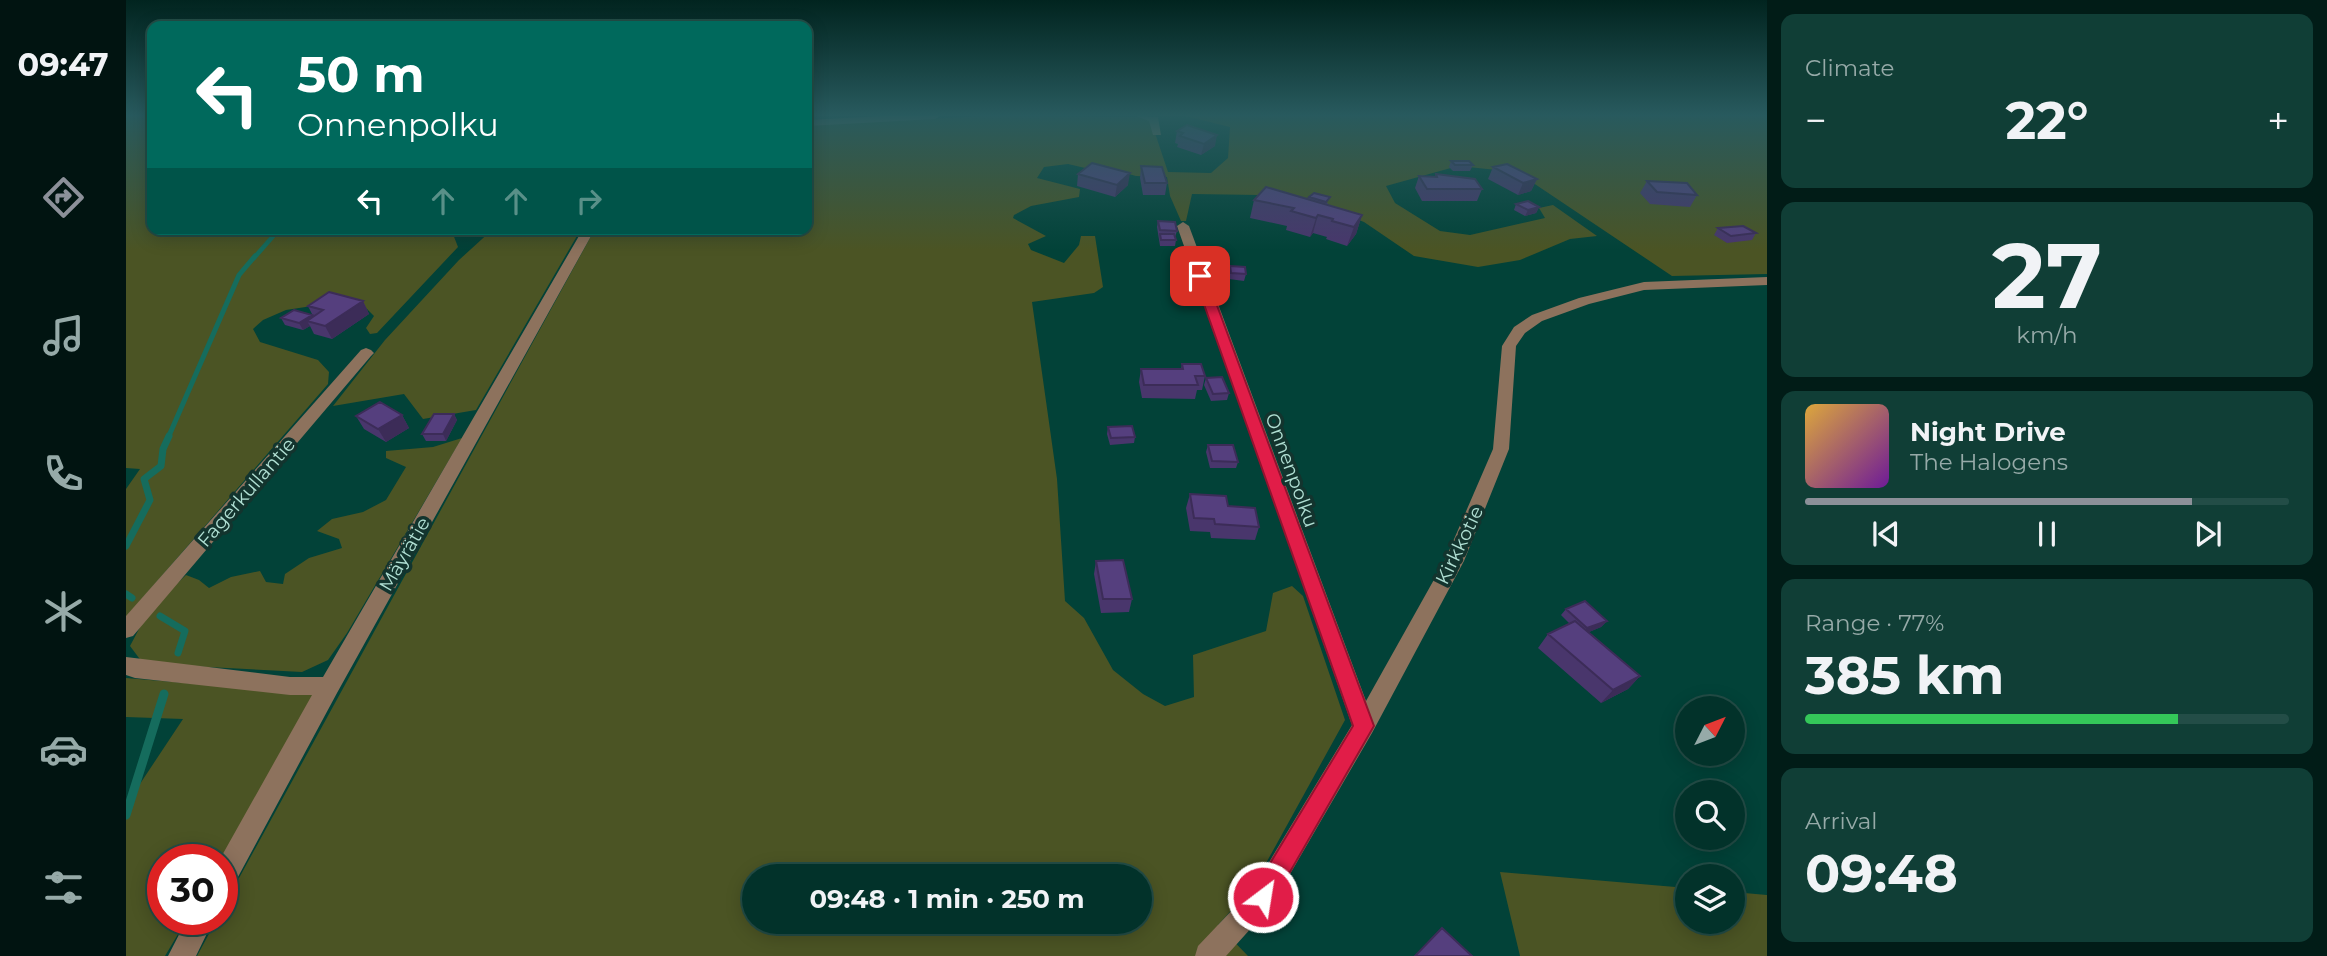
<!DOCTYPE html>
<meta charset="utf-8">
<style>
:root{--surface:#02322a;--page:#103e36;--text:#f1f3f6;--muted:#96aaa8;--line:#234d47;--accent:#8c9099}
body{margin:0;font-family:Montserrat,sans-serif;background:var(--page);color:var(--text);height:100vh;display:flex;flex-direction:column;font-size:26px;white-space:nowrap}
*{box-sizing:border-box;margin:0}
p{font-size:23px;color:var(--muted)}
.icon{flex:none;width:38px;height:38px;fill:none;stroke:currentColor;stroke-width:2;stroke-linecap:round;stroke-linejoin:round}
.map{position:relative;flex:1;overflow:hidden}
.drawer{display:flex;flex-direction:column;gap:14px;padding:14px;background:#011c17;width:560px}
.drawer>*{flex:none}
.banner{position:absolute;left:21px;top:21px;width:665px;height:214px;border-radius:14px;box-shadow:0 4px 18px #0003,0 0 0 2px var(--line);background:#00695c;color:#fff;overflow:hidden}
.needle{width:46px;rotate:48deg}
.buttons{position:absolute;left:1549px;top:696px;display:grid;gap:14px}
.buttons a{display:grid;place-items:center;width:70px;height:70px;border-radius:50%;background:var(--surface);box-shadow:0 4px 18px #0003,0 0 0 2px var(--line);font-size:35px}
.speed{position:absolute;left:21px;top:844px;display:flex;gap:14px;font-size:35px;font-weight:700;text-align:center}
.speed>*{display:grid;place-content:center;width:91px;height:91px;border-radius:50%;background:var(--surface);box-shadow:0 4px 18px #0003,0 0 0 2px var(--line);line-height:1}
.speed .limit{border:10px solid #d22;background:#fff;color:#111}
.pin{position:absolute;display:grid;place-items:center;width:60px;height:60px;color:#fff;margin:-30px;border-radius:14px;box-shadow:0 4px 10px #0006}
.me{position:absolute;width:77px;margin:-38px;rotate:31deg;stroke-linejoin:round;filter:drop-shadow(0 0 5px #0008)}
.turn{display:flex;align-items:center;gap:24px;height:147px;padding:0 35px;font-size:32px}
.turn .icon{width:91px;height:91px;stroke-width:2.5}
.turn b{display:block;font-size:49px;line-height:60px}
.lanes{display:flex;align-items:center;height:66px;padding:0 35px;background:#0003;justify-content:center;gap:35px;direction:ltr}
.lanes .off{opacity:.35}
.big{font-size:52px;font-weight:700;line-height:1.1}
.drawer .tile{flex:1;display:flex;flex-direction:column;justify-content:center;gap:10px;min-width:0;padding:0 24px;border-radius:14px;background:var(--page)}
.drawer .dial{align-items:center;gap:0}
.dial b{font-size:91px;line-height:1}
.song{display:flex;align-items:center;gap:21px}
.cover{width:84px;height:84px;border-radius:10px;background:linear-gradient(135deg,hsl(40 70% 55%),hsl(280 70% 35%))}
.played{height:7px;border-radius:4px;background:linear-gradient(90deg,var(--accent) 80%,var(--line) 80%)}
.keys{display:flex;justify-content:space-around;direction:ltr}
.heat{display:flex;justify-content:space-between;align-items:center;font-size:38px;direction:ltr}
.charge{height:10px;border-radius:5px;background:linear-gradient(90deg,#34c759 77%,var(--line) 0)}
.trip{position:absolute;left:616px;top:864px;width:410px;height:70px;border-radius:35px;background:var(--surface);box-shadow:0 4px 18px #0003,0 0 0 2px var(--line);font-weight:700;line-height:70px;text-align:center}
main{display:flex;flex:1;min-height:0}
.menu{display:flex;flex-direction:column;width:126px;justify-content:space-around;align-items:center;background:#011411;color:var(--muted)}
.menu .icon{width:49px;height:49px}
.menu .active{color:var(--accent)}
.menu b{font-size:32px;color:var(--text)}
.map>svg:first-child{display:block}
</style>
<main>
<nav class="menu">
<b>09:47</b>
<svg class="icon active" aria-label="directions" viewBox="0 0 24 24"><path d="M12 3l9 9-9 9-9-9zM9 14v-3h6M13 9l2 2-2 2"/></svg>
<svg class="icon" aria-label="music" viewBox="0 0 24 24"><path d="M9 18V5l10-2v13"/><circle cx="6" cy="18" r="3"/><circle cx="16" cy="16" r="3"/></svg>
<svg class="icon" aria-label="phone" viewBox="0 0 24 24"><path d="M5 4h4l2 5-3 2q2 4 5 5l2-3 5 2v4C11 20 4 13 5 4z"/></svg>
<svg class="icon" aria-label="climate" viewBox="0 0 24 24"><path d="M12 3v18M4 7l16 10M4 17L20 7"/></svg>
<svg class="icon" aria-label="car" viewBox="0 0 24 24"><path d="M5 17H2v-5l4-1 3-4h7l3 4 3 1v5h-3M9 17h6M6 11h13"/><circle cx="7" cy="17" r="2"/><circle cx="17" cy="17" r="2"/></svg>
<svg class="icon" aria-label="filters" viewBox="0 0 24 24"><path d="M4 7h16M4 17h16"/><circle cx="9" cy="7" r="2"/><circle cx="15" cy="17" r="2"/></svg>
</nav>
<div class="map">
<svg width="1641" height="956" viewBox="0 0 1641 956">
<rect width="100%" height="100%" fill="#024238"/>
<path fill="#4b5424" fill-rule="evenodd" d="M0 116H26V229H325L332 247 251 333 244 334 240 328 248 316 240 308 186 306 160 310 137 320 127 329 134 342 192 360 203 372 202 384 0 617V489L14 469 0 468Z
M860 116 1015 117 1025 121 1042 172 1085 173 1102 158 1104 127 1059 116H1641V274L1546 276 1385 168 1371 170 1332 166 1260 186 1269 203 1314 231 1344 235 1419 218 1413 208 1427 205 1471 236 1444 239 1394 260 1352 267 1288 256 1238 222 1203 208 1134 195 1066 194 1060 221H1055L1044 196 1041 177 1010 176 981 168 972 171 942 164 918 167 911 178 954 189 953 197 905 206 888 215 887 218 920 236 902 244 905 250 938 263 953 245 955 236H969L977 287 968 293 906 302 931 479 939 601 958 618 987 670 1017 694 1039 706 1068 697 1067 655 1140 631 1147 593 1166 586 1177 596 1219 720 1128 885 1092 925 1122 956H71L91 919H96V909L469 229H681V125ZM628 877H1013V922H628Z
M367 229H455L350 410 297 419 278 394 207 406 259 340 333 260Z
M336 438 221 633 202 660 176 672 62 666H19L4 646 23 610 60 575 73 580 83 588 105 577 134 571 140 582 157 584 159 574 183 558 216 548 213 539 191 531 206 519 237 512 260 500 280 467 260 458V451L307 447Z
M0 678 190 694 95 859H37V919H61L39 956H0V805L57 719 0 717Z
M1374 872 1561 888V922H1606L1607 892 1641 895V956H1394Z"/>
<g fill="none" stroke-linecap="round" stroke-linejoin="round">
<path stroke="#156c5d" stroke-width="4.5" d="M128 258 149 234 157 229"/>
<path stroke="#156c5d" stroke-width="5" d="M42 438 113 275 129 256"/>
<path stroke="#156c5d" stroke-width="7" d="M0 546 24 500 18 479 35 466 37 449 43 436
M0 594 6 598
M34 616 59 631 52 653"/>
<path stroke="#156c5d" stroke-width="9" d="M0 815 38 694"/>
<path fill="#8d725d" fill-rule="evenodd" d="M758 116H814L809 119 681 126V120Z
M1010 116 1032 117 1035 135H1027L1023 121Z
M1057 222 1063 226 1240 701 1319 560 1367 449 1376 346 1388 327 1406 315 1453 298 1518 282 1641 277V285L1518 290 1463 304 1416 321 1399 333 1390 346 1383 449 1338 561 1246 733 1146 905 1100 956H1069L1072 946 1128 887 1226 725 1051 226Z
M457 229H469L211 693 105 890 96 894 94 859 186 695H164L9 678 0 675V657L164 677H197Z
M240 348 245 350 248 353 245 356 7 636 0 638V616L235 350Z
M61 919H88L70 956H42Z"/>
</g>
<path fill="#49366c" d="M1051 131 1089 146 1075 155 1051 147 1052 144 1049 143Z
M1325 161 1347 165 1344 171H1327L1323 167Z
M1015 166 1041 183 1039 195H1017L1014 178Z
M1367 167 1411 179 1405 191 1392 195 1362 179Z
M952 174 1002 185 989 197 951 186Z
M1310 174 1356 189 1351 201H1296L1289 188 1293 176 1309 177Z
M1521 181 1571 195 1564 207 1524 204 1514 193Z
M1183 197 1202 203 1201 205 1236 215 1230 234 1221 246 1200 239 1201 237 1187 233 1184 237 1160 230 1161 226 1124 218 1128 200H1182Z
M1390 204 1413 207 1410 213 1399 216 1388 210Z
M1032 221 1051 231 1049 237 1050 240 1049 246H1034L1031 227Z
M1592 228 1630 233 1626 240 1601 243 1588 235Z
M1104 266 1120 274 1118 281 1103 279V272Z
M237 301 243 314 206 339 188 334 184 326 177 330 159 325 155 318 187 316 182 306Z
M1056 364 1079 376 1076 390H1071L1069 399 1016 398 1013 382 1015 369H1055Z
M1080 378 1103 393 1101 400 1085 401 1078 385Z
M328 414 331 420 320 441H300L296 434Z
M276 415 283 428 260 442 238 429 230 416Z
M982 427 1009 437 1008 443 984 445 981 434Z
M1082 445 1112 462 1110 468H1084L1080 452Z
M1064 494 1102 506 1133 527 1129 540 1085 538 1084 532 1064 531 1060 508Z
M970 561 1006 599 1003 612 975 613 968 574Z
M1440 609 1481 621 1475 627 1463 632 1514 676 1502 689 1475 703 1412 648 1422 634 1444 624 1435 615Z"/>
<path fill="#3c2c58" d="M1091 135 1089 146 1075 155 1078 144Z
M1004 173 1002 185 989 197 991 185Z
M1411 179 1405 191 1392 195 1397 183Z
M1413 207 1410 213 1399 216 1402 210Z
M1192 215 1187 233 1184 237 1190 218Z
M1236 215 1230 234 1221 246 1228 227Z
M237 301 243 314 206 339 199 326Z
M186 315 190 321H181L184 326 177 330 173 323Z
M328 414 331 420 320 441 317 434Z
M276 415 283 428 260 442 252 429Z
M1481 621 1475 627 1456 635 1461 628Z
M1514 676 1502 689 1475 703 1487 690Z"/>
<path fill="#553f7e" stroke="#3c2c58" stroke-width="2" d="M1061 125 1091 135 1078 144 1054 136 1057 133 1051 131Z
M1325 161H1343L1347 165H1329Z
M966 163 1004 173 991 185 952 174Z
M1381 164 1411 179 1397 183 1367 167Z
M1015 166 1036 167 1041 183H1019Z
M1310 174 1349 179 1356 189H1301L1293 176 1311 177Z
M1521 181 1561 183 1571 195 1531 192Z
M1140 187 1236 215 1228 227 1206 221 1207 219 1192 215 1190 218 1165 211 1168 208 1128 200Z
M1188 193 1204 197 1200 202 1183 197Z
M1402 201 1413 207 1402 210 1390 204Z
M1032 221 1049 222 1051 231 1034 230Z
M1617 226 1630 233 1605 236 1592 228Z
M1034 234H1048L1050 240H1035Z
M1104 266 1119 267 1120 274 1105 273Z
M203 292 237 301 199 326 181 321 197 310 182 306Z
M168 310 186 315 173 323 155 318Z
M1056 364H1075L1079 376H1069L1072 385H1018L1015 369H1057Z
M1096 377 1103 393 1087 394 1080 378Z
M254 402 276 415 252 429 230 416Z
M308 414H328L317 434H296Z
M1006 426 1009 437 985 438 982 427Z
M1082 445H1107L1112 462 1086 461Z
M1064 494 1100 496 1102 506 1129 508 1133 527 1089 524 1088 519 1068 518Z
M997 560 1006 599H977L970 561Z
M1459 601 1481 621 1461 628 1440 609Z
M1449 621 1514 676 1487 690 1422 634Z
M1316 928 1346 956H1289Z"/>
<linearGradient id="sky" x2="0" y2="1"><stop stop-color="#01241f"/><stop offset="0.46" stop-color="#285a5e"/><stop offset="1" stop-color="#285a5e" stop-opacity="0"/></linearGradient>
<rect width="1641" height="250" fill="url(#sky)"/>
<path fill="#e11d48" stroke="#92132f" stroke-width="2" d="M1074 272 1080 276 1248 726 1145 905 1137 908 1129 905 1125 897 1129 888 1227 726 1068 276Z"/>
<g text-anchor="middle" stroke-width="7" stroke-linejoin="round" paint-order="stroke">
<g font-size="19" fill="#b1e0d4" stroke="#13342e">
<text transform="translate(1166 470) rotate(70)" y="7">Onnenpolku</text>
<text transform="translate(120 492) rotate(-49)" y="7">Fagerkullantie</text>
<text transform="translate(1333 545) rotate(-64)" y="7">Kirkkotie</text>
<text transform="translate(278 554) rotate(-60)" y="7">Mäyrätie</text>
</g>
</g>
</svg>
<div class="buttons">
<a><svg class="needle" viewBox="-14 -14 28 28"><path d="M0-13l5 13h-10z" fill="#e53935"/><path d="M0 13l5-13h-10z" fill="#96aaa8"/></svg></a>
<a><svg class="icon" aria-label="search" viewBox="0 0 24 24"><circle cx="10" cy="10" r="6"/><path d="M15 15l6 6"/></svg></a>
<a><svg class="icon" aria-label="layers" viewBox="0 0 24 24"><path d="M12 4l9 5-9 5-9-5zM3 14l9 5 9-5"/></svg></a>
</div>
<div class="speed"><div class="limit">30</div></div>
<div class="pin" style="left:1074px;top:276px;background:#d93025"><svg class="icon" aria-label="arrive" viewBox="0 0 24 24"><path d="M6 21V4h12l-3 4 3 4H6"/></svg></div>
<svg class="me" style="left:1137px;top:897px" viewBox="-20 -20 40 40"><circle r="17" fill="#e11d48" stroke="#fff" stroke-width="3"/><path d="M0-11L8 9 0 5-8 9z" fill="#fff"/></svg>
<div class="trip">09:48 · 1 min · 250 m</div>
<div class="banner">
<div class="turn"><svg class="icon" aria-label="left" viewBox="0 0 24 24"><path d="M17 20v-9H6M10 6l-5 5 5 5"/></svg><div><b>50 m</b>Onnenpolku</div></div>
<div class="lanes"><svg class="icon" aria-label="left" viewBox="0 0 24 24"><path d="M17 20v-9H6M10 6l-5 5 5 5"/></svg><svg class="icon off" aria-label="ahead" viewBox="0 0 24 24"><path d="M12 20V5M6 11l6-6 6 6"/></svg><svg class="icon off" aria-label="ahead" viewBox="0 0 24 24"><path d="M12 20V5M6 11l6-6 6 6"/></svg><svg class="icon off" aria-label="right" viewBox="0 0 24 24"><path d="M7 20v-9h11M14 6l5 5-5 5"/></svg></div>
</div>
</div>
<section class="drawer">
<div class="tile"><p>Climate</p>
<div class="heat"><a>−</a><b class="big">22°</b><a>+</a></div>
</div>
<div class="tile dial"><b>27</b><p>km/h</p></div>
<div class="tile">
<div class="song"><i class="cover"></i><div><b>Night Drive</b><p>The Halogens</p></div></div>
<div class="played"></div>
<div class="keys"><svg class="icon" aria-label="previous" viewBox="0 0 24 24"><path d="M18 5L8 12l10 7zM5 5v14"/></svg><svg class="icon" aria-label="pause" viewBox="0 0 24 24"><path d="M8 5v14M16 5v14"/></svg><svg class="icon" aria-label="next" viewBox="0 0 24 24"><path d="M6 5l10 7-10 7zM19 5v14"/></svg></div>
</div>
<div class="tile"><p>Range · 77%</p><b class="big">385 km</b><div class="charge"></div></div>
<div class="tile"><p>Arrival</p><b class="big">09:48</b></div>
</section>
</main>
